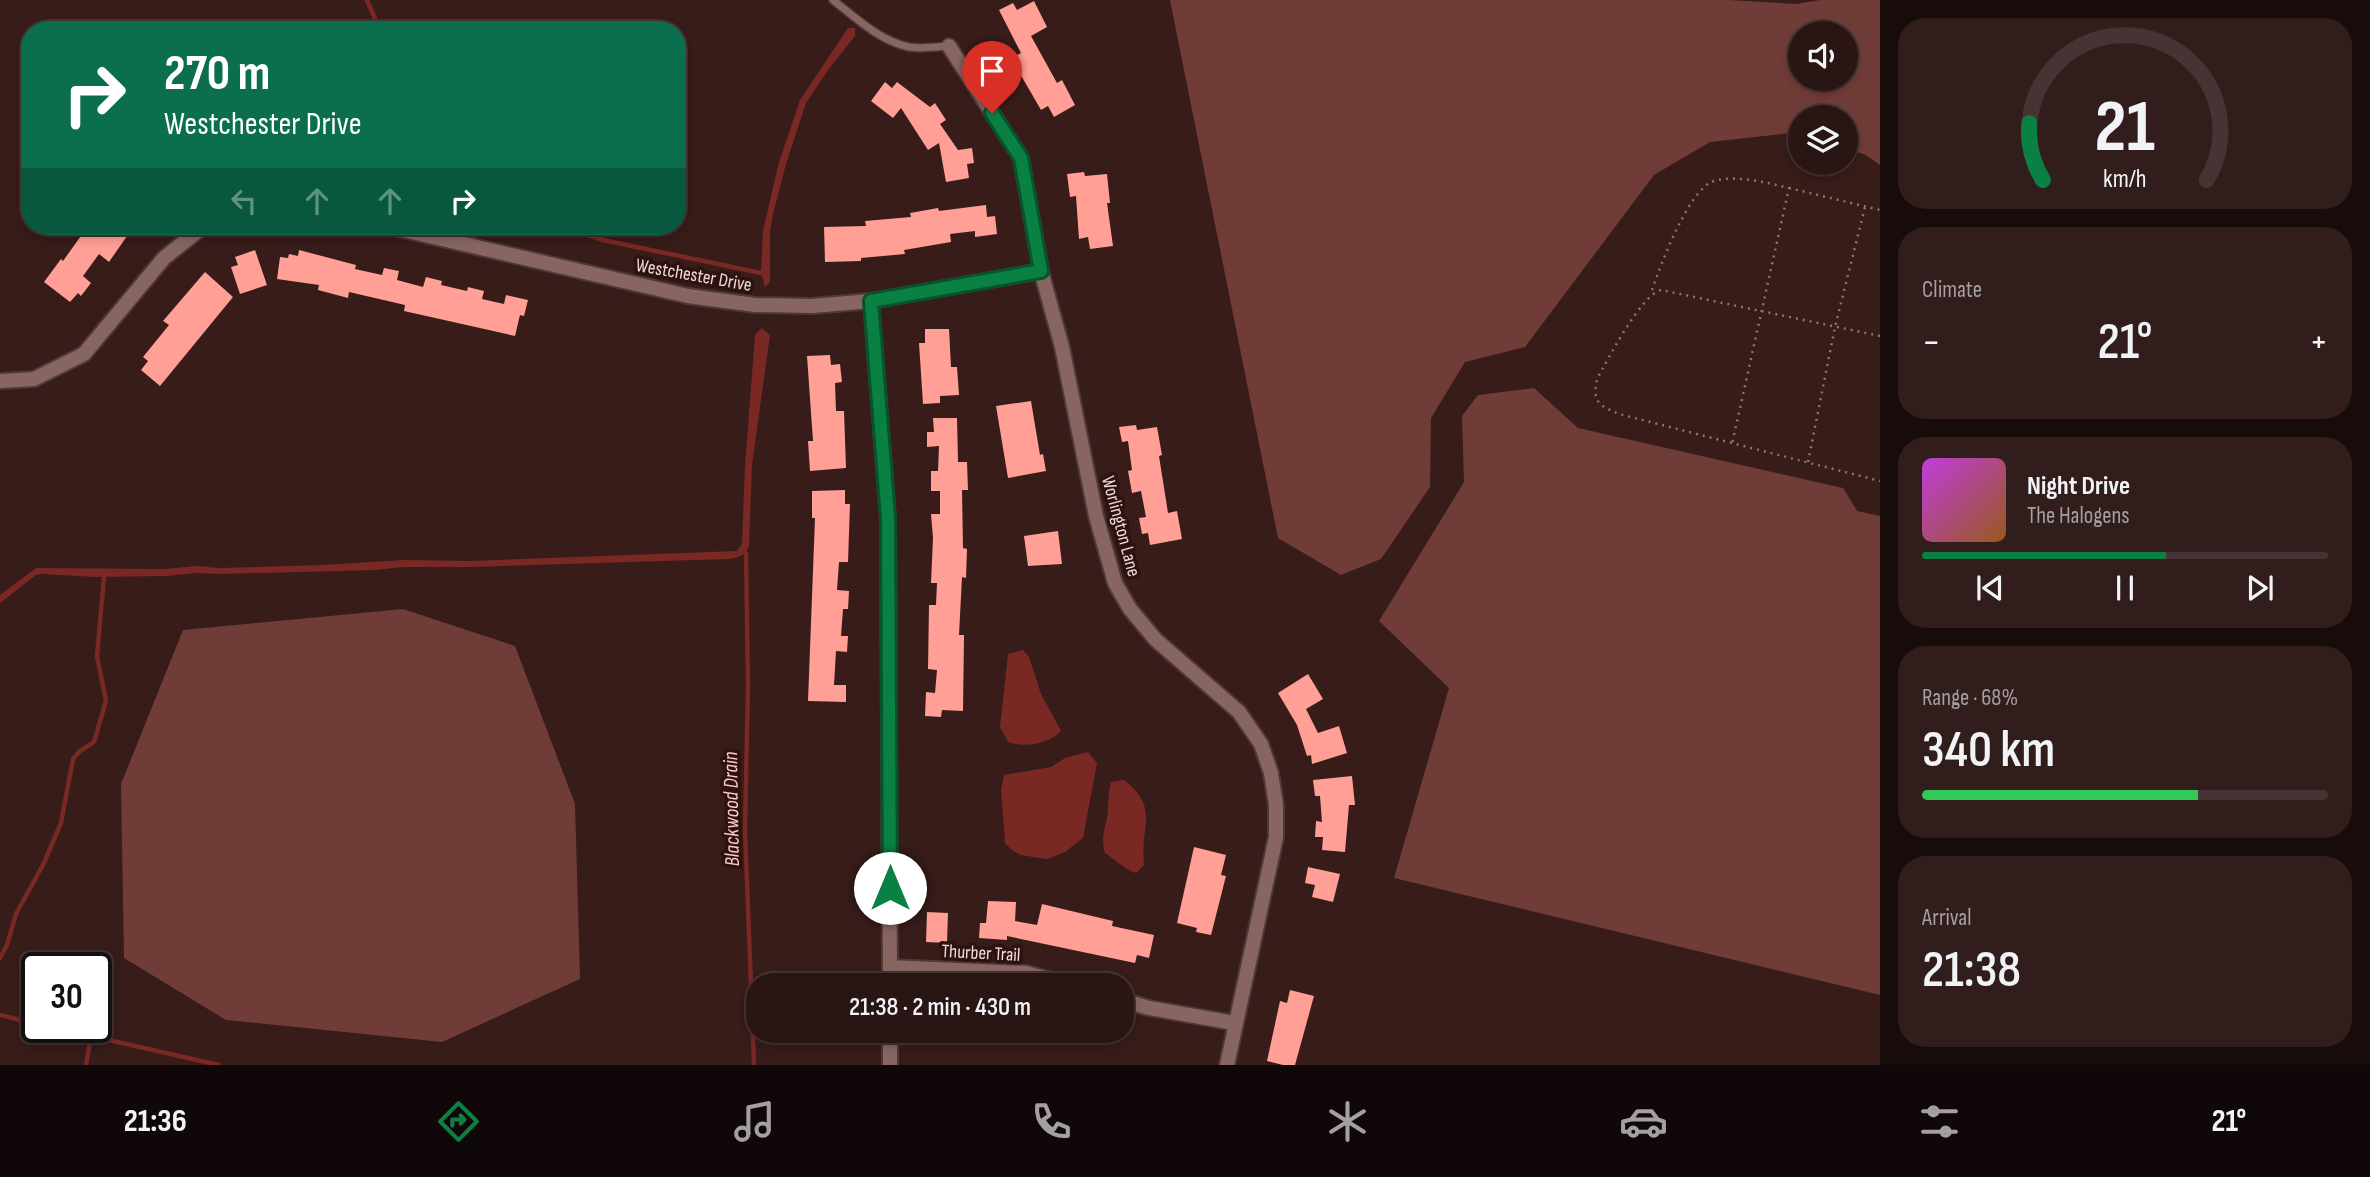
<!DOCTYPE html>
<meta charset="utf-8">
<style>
:root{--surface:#291513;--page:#311e1c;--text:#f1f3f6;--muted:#a59fa0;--line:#453433;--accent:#0b8043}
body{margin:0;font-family:"Sofia Sans Condensed",sans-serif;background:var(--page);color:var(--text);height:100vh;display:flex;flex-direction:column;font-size:26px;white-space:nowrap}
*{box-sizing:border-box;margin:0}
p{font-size:23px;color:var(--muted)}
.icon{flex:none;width:38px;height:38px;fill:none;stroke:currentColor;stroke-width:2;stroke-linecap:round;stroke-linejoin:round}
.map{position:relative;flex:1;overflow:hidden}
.details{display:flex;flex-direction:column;gap:18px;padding:18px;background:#170c0a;width:490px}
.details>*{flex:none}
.hud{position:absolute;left:21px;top:21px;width:665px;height:214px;border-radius:28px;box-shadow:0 4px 10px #0003,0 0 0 2px var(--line);background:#0b6e4f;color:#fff;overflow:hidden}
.controls{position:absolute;left:1788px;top:21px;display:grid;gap:14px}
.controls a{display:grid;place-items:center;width:70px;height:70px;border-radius:50%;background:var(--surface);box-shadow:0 4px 10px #0003,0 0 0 2px var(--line);font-size:35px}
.speed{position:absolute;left:21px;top:952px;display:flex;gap:14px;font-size:35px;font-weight:700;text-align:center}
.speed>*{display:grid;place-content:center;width:91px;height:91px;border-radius:50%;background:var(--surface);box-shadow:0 4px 10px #0003,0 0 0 2px var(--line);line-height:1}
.speed .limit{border:4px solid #111;border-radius:10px;background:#fff;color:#111}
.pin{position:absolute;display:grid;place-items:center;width:60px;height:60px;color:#fff;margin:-72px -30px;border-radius:50% 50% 50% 0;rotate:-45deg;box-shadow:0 0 7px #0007}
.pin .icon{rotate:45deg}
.me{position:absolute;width:77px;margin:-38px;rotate:0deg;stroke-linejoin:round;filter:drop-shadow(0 0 5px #0008)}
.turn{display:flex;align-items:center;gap:24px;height:147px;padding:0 28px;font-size:32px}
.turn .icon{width:91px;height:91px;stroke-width:2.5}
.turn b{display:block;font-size:49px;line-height:60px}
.lanes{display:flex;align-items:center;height:66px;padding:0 28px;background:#0003;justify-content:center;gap:35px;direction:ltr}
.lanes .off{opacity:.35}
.big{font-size:52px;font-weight:600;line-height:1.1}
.details .card{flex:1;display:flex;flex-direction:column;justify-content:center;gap:10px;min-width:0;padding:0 24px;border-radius:28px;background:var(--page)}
.details .dial{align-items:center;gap:0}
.dial svg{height:182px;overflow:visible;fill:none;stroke:var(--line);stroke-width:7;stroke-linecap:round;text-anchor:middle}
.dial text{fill:var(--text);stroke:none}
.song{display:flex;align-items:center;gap:21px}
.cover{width:84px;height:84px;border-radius:10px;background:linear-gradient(135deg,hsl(290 70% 55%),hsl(30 70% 35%))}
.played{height:7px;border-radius:4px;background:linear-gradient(90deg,var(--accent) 60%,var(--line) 60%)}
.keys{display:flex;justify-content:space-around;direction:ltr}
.heat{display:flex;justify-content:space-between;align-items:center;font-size:38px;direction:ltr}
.charge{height:10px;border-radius:5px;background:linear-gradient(90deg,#34c759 68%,var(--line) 0)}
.trip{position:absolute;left:746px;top:973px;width:388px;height:70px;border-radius:28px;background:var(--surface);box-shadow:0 4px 10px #0003,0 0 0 2px var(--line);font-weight:600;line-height:70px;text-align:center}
.menu{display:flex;height:112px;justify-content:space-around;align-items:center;background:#100808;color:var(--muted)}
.menu .icon{width:49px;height:49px}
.menu .on{color:var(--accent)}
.menu b{font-size:32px;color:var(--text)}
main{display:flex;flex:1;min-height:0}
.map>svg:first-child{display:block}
</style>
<main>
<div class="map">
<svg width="1880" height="1065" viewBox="0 0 1880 1065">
<rect width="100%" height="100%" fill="#371c19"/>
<path fill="#703c37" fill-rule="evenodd" d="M1170 0H1729L1796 4 1820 0H1880V165L1866 155 1846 148V117H1801V132L1710 142 1654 175 1525 347 1465 362 1431 418 1430 487 1381 559 1341 575 1278 538ZM1801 33H1846V79H1801Z
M1534 388 1578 428 1843 488 1857 511 1880 516V995L1394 878 1449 688 1379 621 1464 482 1462 416 1478 395Z
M403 609 515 646 575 804 580 979 442 1042 226 1020 124 958 121 784 183 630Z"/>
<path fill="#7a2824" d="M848 28H855V36L828 70 806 103 786 164 773 214 770 232V282L765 287 761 273 763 231 779 162 800 100Z
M762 328 770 335 752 465 749 546C745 556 739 557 729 559L471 567H403L376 570 220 574 197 573 166 576 96 577 42 574 36 575 0 603V595L36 568 165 569 197 566 219 568 321 565 404 560 470 561 737 551 742 544 745 465 755 335Z
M1023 650 1029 657 1041 694 1061 731C1049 744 1025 748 1008 742L1000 727 1008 654Z
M1088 752 1097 763 1083 838 1065 852 1047 859 1020 855 1012 850 1005 843 1001 790 1004 775 1051 767 1065 758Z
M1124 780C1160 808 1140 825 1144 865L1136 873C1124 869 1116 860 1105 853 1101 839 1104 832 1107 818 1109 805 1107 797 1111 782Z"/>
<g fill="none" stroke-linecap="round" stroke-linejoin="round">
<path stroke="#7a2824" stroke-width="4.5" d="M367 0 380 30
M562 226 603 240 761 273
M746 553 748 685 745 829 754 1065
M0 958 7 945 16 914 44 863 61 823 73 759 80 751 94 742 106 701 97 656 104 577
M0 1015 37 1024
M51 1027 219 1065
M86 1065 91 1036"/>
</g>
<path fill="#ff9f96" d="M1034 1 1047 27 1031 36 1057 83 1062 80 1075 105 1054 117 1048 106 1041 110 1011 58 1021 53 999 10 1013 3 1017 10Z
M885 82 892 88 897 82 930 107 935 103 946 120 940 124 958 150 972 148 974 163 967 164 969 178 946 182 939 143 928 150 901 108 893 118 871 101Z
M1084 172 1085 176 1107 174 1110 203H1107L1113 246 1090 249 1088 237 1079 239 1076 196 1070 197 1067 174Z
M986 205 987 217 995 216 997 234 975 237V231L950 234 951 242 904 250 905 254 861 258V261L825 262 824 227 866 226 865 221 911 217 910 213 938 208 939 211Z
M88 226H134L109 262 99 254 83 276 91 283 81 296 78 293 70 302 44 282 61 259 63 261Z
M255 250 267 285 240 294 231 267 238 265 235 257Z
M299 250 356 265 355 269 382 275 384 268 399 271 397 280 423 287 426 277 442 281 441 285 467 291 468 287 484 291 482 299 504 304 506 295 528 300 524 316 520 315 515 336 404 311 405 305 349 292 348 298 318 290 319 285 277 279 280 257 288 258 289 254 298 256Z
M205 272 233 297 160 386 141 370 148 361 143 357 169 325 163 321Z
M925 329H949L951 367H957L959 395 940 396V403L923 404 919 343H925Z
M830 355 831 365 840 364 842 382 835 383 836 411H844L846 468 810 471 808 441H813L807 356Z
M1031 401 1040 455 1043 454 1046 471 1008 478 996 406Z
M933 418H957L958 462H967L968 490H962L963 548 967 549 966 578 962 577 959 635H964L963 711 942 710 941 717 925 716 926 692 935 693 937 670 928 669 929 605H936L937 583H931L933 538 931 514H940V491H931V471H938L939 446 927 447V432H934Z
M1136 425 1137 430 1157 427 1162 455 1159 456 1168 513 1177 511 1182 539 1150 545 1148 533 1142 534 1139 518 1146 517 1141 491 1132 493 1128 471 1132 470 1128 441 1122 442 1119 427Z
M845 490V504H850L848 562H839L837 590 849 591 848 609H843L841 636H848L847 652 836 651 834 685H846V702L808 701 815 518H812V491Z
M1058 531 1062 564 1028 566 1024 536Z
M1308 674 1323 699 1306 709 1318 733 1339 726 1347 753 1312 764 1311 755 1307 756 1297 725 1278 693Z
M1352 776 1355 805H1349L1345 852 1322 850 1323 837H1315L1316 821 1322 822 1320 796H1315L1313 780Z
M1194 847 1226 855 1221 875 1226 876 1211 935 1196 932 1197 928 1177 923Z
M1308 867 1340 874 1333 902 1312 897 1315 885 1305 883Z
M988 901 1016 902 1015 921 1037 925 1042 904 1113 921 1112 926 1154 935 1149 958 1137 955 1135 963 1007 936V940L979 938 980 923H986Z
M927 912 948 913 947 943 926 942Z
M1290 990 1314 996 1295 1065H1283L1267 1061 1280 1001 1287 1003Z"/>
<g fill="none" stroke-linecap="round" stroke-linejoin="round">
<g stroke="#4f3838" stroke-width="10">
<path id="lane" d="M833 0C856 18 880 41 909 47 921 49 936 47 949 46"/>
</g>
<g stroke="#4f3838" stroke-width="18">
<path id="street" d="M949 46 1021 158 1041 271 1062 347 1096 516 1115 583 1130 609 1156 640 1239 712 1261 744 1271 773 1276 805V837L1227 1065
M386 226 688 296 755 305 812 306 871 301 1041 271
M871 301 888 518 890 985
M0 381 34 379 84 354 164 258 204 226
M890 967 1026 973 1070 985
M1122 1000 1149 1008 1234 1023
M890 1031V1065"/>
</g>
<path stroke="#8c7572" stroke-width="2.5" stroke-dasharray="2 5" stroke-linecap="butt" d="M1789 188 1880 210
M1652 290C1661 264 1685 200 1708 184 1726 172 1769 183 1789 188L1732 444
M1880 336 1661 290C1641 295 1608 359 1597 379 1592 403 1599 405 1619 414L1880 481
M1808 462 1835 327 1865 207"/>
<use href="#lane" stroke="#876662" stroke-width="7"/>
<use href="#street" stroke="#876662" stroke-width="14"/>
</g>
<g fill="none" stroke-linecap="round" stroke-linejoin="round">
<g stroke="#07532c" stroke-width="18">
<path id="route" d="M890 888 888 518 871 301 1041 271 1021 158 992 113"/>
</g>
<use href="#route" stroke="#0b8043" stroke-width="12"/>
</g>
<g text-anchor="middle" stroke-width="7" stroke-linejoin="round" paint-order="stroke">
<g font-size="19" fill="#efdbd9" stroke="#2d1210">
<text transform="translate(694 274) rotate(10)" y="7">Westchester Drive</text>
<text transform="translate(1122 526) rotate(75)" y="7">Worlington Lane</text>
<text transform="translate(981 952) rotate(3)" y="7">Thurber Trail</text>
</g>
<g font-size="21" font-style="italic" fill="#fdcac4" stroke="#2d1210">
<text transform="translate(731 809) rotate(-91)" y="7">Blackwood Drain</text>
</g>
</g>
</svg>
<div class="controls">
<a><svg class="icon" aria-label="sound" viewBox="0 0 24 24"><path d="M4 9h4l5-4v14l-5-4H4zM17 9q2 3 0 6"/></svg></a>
<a><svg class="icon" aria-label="layers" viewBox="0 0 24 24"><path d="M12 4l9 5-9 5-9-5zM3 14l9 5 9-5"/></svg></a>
</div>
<div class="speed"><div class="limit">30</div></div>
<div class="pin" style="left:992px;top:113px;background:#d93025"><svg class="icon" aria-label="arrive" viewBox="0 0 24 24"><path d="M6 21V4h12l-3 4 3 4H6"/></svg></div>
<svg class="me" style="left:890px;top:888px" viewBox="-20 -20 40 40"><circle r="19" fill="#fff"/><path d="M0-13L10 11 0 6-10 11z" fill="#0b8043"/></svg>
<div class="trip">21:38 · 2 min · 430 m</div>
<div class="hud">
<div class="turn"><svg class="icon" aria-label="right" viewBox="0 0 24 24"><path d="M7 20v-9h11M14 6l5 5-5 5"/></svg><div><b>270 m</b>Westchester Drive</div></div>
<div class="lanes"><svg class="icon off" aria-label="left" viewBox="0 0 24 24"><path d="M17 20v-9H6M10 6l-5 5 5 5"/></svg><svg class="icon off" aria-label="ahead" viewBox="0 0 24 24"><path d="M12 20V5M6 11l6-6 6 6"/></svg><svg class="icon off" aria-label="ahead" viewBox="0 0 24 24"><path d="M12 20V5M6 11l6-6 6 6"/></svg><svg class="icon" aria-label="right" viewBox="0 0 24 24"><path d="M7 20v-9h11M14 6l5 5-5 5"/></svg></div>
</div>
</div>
<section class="details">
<div class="card dial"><svg viewBox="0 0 100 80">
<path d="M14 69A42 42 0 1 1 86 69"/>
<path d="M14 69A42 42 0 0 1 8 44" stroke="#0b8043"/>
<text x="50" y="56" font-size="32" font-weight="700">21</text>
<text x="50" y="72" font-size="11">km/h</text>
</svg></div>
<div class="card"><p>Climate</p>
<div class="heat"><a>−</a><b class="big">21°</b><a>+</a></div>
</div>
<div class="card">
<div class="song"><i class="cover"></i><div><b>Night Drive</b><p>The Halogens</p></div></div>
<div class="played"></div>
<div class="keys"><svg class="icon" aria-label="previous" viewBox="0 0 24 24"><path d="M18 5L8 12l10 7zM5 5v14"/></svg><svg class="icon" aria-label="pause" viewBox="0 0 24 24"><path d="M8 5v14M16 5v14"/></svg><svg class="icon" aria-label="next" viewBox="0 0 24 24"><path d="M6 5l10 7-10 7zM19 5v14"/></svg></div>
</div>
<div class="card"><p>Range · 68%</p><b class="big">340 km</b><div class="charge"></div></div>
<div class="card"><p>Arrival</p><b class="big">21:38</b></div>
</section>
</main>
<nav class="menu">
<b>21:36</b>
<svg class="icon on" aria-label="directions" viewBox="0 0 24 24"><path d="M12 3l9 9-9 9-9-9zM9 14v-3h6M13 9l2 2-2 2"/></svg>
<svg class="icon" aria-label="music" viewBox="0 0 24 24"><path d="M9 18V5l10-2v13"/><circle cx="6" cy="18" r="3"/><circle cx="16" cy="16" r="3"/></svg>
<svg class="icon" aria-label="phone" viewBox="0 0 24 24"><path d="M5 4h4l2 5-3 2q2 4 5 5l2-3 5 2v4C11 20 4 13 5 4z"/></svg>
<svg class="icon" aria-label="climate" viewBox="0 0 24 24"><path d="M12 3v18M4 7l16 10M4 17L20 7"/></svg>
<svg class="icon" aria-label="car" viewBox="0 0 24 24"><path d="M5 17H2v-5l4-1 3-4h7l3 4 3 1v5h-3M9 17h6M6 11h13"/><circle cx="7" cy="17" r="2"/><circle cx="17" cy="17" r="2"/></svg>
<svg class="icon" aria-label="filters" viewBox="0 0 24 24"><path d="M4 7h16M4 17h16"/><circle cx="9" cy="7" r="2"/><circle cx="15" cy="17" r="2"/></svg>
<b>21°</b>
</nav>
